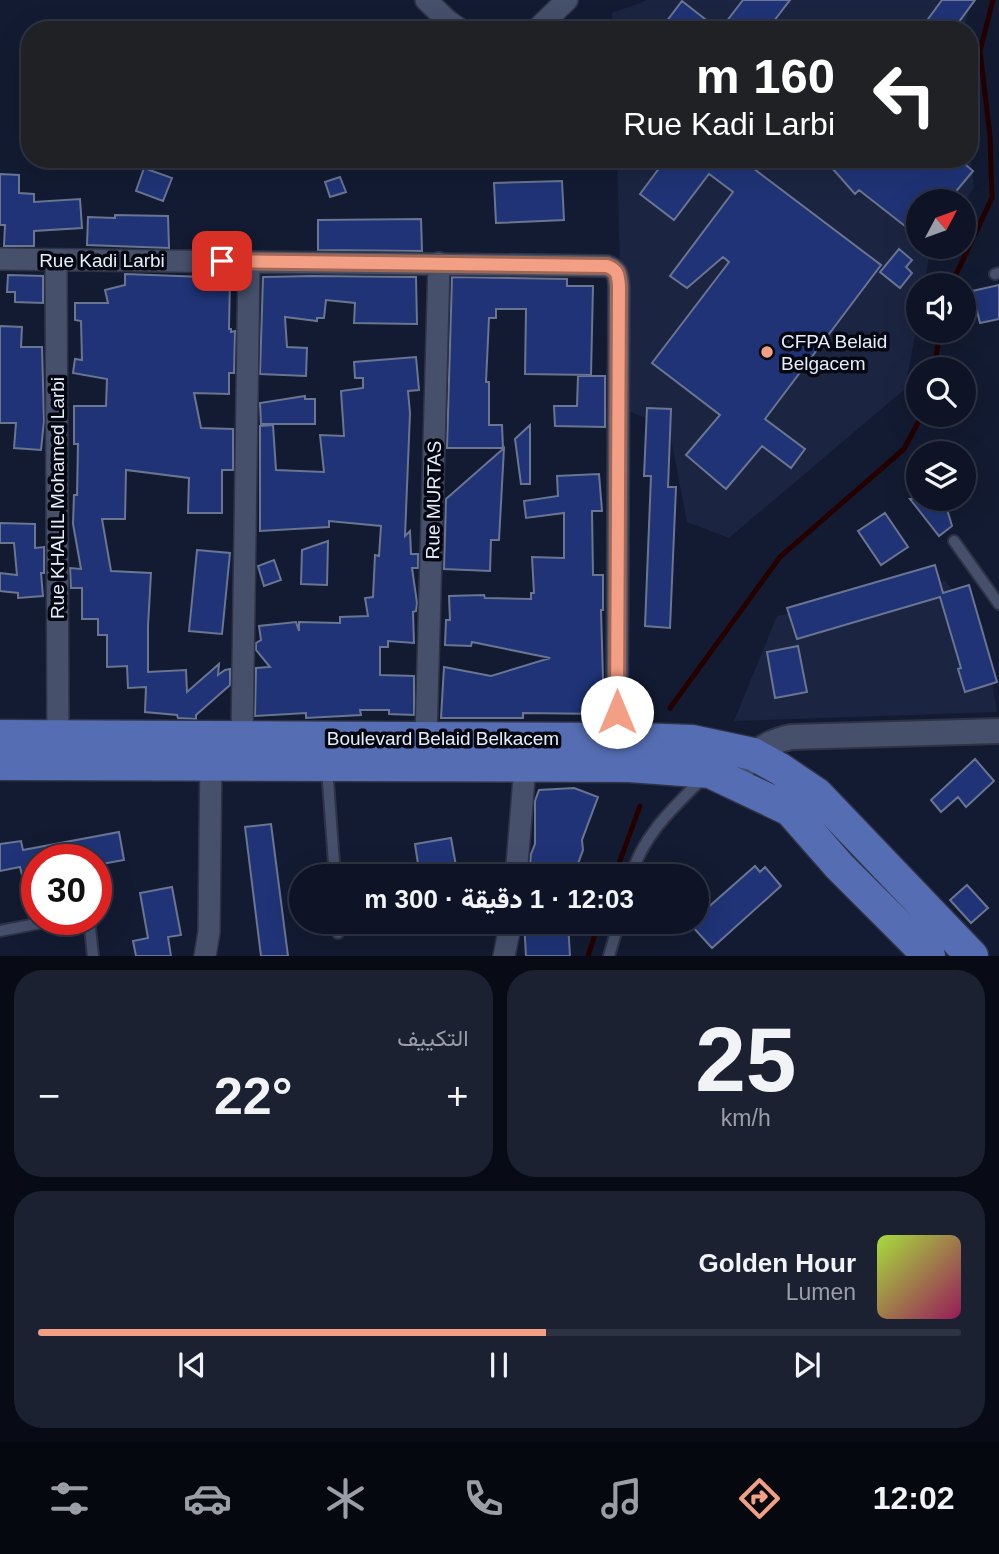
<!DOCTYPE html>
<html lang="ar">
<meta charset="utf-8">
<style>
:root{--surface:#0e1426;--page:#1c2132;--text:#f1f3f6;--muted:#9b9ea7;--line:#2e3343;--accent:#f39f85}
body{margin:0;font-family:Helvetica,Vazirmatn,sans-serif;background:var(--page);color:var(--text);direction:rtl;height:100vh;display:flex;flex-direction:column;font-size:26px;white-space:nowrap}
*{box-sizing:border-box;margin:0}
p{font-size:23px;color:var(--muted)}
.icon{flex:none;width:38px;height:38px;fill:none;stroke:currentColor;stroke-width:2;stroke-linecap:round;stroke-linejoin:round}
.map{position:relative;height:956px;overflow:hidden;direction:ltr}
.details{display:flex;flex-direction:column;gap:14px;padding:14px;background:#080b15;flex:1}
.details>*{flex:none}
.top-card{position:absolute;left:21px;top:21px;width:957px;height:147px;border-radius:28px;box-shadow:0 7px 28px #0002,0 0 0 2px var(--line);direction:rtl;background:#202124;color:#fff;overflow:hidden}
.needle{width:46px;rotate:49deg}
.controls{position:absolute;left:906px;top:189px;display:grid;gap:14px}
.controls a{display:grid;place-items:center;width:70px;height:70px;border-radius:50%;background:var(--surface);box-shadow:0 7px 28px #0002,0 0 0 2px var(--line);font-size:35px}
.speed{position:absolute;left:21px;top:844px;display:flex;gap:14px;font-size:35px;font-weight:700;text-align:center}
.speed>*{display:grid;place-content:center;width:91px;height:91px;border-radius:50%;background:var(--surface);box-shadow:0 7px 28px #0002,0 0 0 2px var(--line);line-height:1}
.speed .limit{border:10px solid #d22;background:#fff;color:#111}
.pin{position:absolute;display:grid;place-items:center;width:60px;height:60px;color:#fff;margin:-30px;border-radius:14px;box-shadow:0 4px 10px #0006}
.me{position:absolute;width:77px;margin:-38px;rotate:0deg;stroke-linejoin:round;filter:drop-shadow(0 0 5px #0008)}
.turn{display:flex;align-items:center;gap:24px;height:147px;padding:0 28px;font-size:32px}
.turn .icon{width:91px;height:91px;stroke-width:2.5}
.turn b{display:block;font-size:49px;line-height:60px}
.big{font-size:52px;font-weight:800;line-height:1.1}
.details .card{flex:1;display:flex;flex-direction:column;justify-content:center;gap:10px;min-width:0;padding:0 24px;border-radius:28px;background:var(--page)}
.details .dial{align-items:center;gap:0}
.dial b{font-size:91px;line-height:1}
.song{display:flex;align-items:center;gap:21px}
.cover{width:84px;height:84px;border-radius:10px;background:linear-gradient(135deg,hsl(80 70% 55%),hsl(330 70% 35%))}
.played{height:7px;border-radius:4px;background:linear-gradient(90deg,var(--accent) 55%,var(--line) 55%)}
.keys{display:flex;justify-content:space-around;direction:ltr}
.heat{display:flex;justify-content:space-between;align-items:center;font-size:38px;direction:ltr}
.details .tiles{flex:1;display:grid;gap:14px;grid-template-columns:1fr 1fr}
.card:last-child{grid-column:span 2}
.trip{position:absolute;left:289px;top:864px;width:420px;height:70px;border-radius:35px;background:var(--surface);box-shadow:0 7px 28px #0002,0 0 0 2px var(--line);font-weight:800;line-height:70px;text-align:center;direction:rtl}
.menu{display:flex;height:112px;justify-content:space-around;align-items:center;background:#06080f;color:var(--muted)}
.menu .icon{width:49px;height:49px}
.menu .current{color:var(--accent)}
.menu b{font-size:32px;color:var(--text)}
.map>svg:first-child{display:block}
</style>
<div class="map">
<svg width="999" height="956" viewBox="0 0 999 956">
<rect width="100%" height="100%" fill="#131b32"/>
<path fill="#1b2541" d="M648 0H971L964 30H613L612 13Z
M970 156 974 187 964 202 919 201V247H936L929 258 924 285H919V314L905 389 729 538 687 522 669 428 624 409 617 159H970Z
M945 581 983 626 997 712 734 721 777 616Z"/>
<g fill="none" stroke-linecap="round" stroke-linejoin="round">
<path stroke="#240000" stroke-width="5" d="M951 285 992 198 990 136 980 51 993 0
M934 369 940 331
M670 708 780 557 904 449 922 415
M614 877 640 806
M588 956 599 922"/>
</g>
<path fill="#1f3376" stroke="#697591" stroke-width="2" d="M743 0H790L767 30H720Z
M942 0H975L953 30H920Z
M682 1 719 30H660Z
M666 159H741L881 265 765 419 805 449 791 468 762 446 726 489 686 455 720 415 652 363 729 262 723 257 687 288 670 276 733 192 709 174 674 220 640 194Z
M824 159H871L880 169 888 159H959L973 171 948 201H919V237L859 190 855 194Z
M144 168 172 178 163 201 136 191Z
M0 174 19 175V193L34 194V202L80 199 82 228 34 231V246H4L5 225H0Z
M340 177 346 192 330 197 325 182Z
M562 181 564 220 496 223 494 183Z
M115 215 168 216 169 248 87 245 88 217 115 218Z
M421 219 422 251 318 250V220Z
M899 249 912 260 906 267 912 273 900 288 880 272Z
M125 274 230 278 229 329H231V332L235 331 234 373H229V394L194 393 201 428 233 429V470H222V513H188L189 478 126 470 125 519H102L111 571 151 573 148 626V672L186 670 187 692 219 664 218 675 225 670 230 669V685L196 715V719L178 718 177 715 145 712 146 687 128 688 127 666 107 667V635H98V619H82V588H71L70 568 81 569 73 524 74 495H77L78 444H74V406H106L107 379 73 373 75 359 82 360 81 321 75 320V303H108L105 290 125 285Z
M8 275 43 276V303L15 302V292H7Z
M312 276 416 277 417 324 354 323 355 303 326 300 324 318H317V321L285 317 287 347 307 348 306 376 260 374 263 277Z
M452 277 567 279V286H593L591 375 525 374 526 309H496V318H489L486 382H489V425H502L503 448H447Z
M999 285V319L980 323 972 291Z
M0 326 22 327 21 347H42L44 421 41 450 14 448 16 423H0Z
M416 357 419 390 408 391 410 413 405 536 410 531 411 554H418V568H412L417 603 416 611 413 612 414 643 388 641V647H380V675L414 676V715L389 714V710H360L361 715 306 718V713L255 716 256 668 270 667 256 650V643L261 640 259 626 296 622 299 631V622L340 623V617L368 616 365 598 373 597 375 555 379 556 381 526 329 521V527L260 531V426L273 425 276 470 324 472 320 435 344 436 341 391 363 388V378H355L354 362Z
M578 376H605V427L555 426 554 406H577Z
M305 396V399H315V424H261L260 403Z
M647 408 671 409 668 487H676L670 628 645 626 651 476H644Z
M530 425V484H521L515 439Z
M504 448 499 540H491L490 571 444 569 446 499Z
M599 474 602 511H592L593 575H603V610H601L604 714 523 713V718H441L444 667 491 676 550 658 472 642 471 646 445 645 446 620H450L449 596 484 595 485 598 531 599V593H534L532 557 564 558V513L526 518 524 501 558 496 557 476Z
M910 499H944L952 526 939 536Z
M885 513 908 547 881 565 858 531Z
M0 523 35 524V548L44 547V573H41L43 596 18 598V593L0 591V573L17 575 14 543H0Z
M328 541 327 585 301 584 302 550Z
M197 550 230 553 222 634 189 631Z
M274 560 281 580 264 586 258 566Z
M935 565 943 593 969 585 997 682 965 692 958 669 961 668 940 597 797 639 787 608Z
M798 646 807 692 775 698 767 652Z
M975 759 994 781 966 807 958 797 941 812 931 800Z
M574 788 598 797 582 840 583 850 573 877H529L531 854 535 844V801L539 790Z
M271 824 288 956H261L245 827Z
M119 832 124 860 96 865V859H37V876L23 879 20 867 0 871V844L21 841 23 850Z
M451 838 458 877H420L415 844Z
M755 866 760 872 765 867 781 886 712 948 690 924 696 922V918Z
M967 885 988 908 971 923 950 900Z
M172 887 181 935 168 937 171 956H136L133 941 148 938 140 893Z
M524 922H568L570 956H526Z"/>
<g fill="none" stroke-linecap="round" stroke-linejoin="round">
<g stroke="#2f3346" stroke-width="14">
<path id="service" d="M995 274 999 273
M954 541 999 604
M327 768 335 877
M631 877C642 835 676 805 705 776
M89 919 93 956
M338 922V933
M0 931 61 919
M609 956 619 922"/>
</g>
<g stroke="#2f3346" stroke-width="24">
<path id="minor" d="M426 0 448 21 461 30
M536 30 567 0
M0 259 607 266C618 270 618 275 619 286L617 739
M56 260 58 736
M242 737 249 261
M426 738 439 263
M516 877 525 766
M205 956 209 932 211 752
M504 956 511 922"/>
</g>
<g stroke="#2f3346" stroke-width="28">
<path id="tertiary" d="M732 782C751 757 758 744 791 737L999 731"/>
</g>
<g stroke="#2f3346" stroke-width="35">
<path id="primary" d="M0 736 638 739 692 741 753 754 780 769 817 794 972 956
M0 764 629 766 710 772 790 810 839 866 929 956"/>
</g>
<use href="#service" stroke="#46506b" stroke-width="10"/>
<use href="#minor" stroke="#46506b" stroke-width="21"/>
<use href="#tertiary" stroke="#46506b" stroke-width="24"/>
<use href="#primary" stroke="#556db2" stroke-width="32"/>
</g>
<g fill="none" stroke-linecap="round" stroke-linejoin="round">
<g stroke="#9e6756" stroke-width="18">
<path id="route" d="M222 261 607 266C618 270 618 275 619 286L617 712"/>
</g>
<use href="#route" stroke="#f39f85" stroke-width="12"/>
</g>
<circle fill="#f39f85" stroke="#040710" stroke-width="2.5" cx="767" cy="352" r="7"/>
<g text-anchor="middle" stroke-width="7" stroke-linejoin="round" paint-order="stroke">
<g font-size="19" fill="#e5ecfc" stroke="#040710">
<text x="102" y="267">Rue Kadi Larbi</text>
<text transform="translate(57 498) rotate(-90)" y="7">Rue KHALIL Mohamed Larbi</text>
<text transform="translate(433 500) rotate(-89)" y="7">Rue MURTAS</text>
<text x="443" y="745">Boulevard Belaid Belkacem</text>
</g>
<g font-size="19" fill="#e5ecfc" stroke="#040710" text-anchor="start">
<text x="781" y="348">CFPA Belaid<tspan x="781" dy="22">Belgacem</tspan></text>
</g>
</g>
</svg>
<div class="controls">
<a><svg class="needle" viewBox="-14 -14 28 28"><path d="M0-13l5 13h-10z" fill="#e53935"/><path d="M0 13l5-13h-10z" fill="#9b9ea7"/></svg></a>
<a><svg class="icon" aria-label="sound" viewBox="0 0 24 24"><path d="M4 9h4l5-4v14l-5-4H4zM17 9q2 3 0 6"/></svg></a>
<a><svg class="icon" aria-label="search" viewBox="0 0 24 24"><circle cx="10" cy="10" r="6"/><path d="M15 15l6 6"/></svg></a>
<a><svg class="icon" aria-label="layers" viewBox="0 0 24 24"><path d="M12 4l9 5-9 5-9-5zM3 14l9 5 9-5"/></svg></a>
</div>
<div class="speed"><div class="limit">30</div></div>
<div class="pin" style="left:222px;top:261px;background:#d93025"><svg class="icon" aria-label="arrive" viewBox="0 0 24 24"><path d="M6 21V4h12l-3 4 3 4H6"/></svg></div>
<svg class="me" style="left:617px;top:712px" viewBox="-20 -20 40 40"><circle r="19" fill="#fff"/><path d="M0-13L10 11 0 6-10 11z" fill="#f39f85"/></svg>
<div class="trip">12:03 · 1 دقيقة · 300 m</div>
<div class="top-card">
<div class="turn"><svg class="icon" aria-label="left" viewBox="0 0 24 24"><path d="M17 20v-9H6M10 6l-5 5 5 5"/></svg><div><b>160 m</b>Rue Kadi Larbi</div></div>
</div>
</div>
<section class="details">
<div class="tiles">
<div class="card dial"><b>25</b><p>km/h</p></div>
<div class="card"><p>التكييف</p>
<div class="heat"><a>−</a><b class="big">22°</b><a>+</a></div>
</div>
<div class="card">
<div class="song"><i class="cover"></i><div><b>Golden Hour</b><p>Lumen</p></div></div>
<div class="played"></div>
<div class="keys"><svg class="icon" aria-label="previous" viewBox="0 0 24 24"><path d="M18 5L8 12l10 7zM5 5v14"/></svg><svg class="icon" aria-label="pause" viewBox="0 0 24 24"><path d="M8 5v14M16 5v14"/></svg><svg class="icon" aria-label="next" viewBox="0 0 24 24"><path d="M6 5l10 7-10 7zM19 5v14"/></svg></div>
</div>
</div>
</section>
<nav class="menu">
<b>12:02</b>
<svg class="icon current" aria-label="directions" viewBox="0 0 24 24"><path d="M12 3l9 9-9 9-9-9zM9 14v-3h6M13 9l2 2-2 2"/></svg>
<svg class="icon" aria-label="music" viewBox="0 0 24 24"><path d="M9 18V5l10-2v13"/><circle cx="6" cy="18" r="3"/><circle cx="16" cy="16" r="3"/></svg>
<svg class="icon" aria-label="phone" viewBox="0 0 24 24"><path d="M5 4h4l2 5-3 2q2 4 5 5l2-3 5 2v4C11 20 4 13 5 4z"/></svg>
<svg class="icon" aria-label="climate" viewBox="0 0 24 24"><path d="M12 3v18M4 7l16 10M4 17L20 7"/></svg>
<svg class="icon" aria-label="car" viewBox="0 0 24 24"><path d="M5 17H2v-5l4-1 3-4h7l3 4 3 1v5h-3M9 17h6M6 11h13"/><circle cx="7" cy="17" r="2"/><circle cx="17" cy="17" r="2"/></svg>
<svg class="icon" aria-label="filters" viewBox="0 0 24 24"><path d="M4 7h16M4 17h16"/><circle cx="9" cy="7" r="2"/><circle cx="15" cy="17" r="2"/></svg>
</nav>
